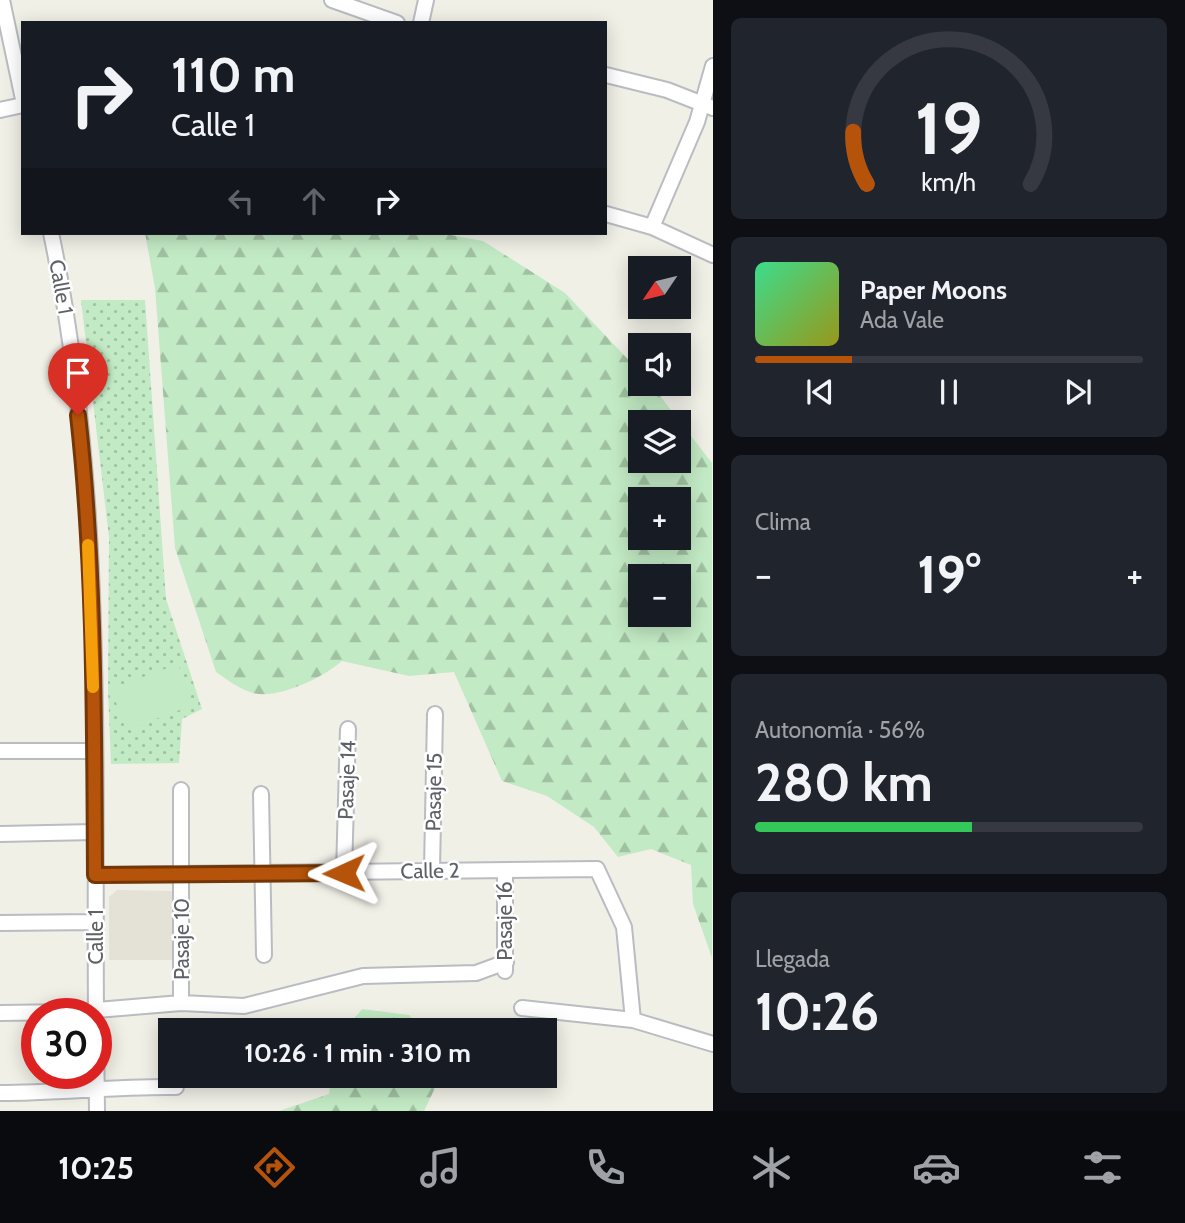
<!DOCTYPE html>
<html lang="es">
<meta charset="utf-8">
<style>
:root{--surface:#171b24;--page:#20242c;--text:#f1f3f6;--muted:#9ea1a6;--line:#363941;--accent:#b45309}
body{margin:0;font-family:Cabin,sans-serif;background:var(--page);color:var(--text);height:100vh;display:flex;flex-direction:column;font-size:26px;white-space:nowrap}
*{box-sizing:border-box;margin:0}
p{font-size:23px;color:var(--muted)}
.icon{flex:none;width:38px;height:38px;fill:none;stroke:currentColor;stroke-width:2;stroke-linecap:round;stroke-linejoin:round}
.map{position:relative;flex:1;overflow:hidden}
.panel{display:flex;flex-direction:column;gap:18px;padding:18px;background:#0d0f14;width:472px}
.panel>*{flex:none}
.guide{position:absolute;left:21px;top:21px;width:586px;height:214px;border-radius:0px;box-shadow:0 4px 18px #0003;background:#171b24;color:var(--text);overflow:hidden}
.needle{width:46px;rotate:235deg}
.tools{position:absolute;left:628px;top:256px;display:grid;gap:14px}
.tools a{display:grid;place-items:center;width:63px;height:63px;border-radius:0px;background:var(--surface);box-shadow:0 4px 18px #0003;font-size:35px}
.speed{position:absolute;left:21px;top:998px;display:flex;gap:14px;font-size:35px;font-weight:700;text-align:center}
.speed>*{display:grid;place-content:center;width:91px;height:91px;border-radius:50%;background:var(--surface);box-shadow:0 4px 18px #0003;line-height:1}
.speed .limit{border:10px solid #d22;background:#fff;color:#111}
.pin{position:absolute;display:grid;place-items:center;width:60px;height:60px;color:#fff;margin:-72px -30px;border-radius:50% 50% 50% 0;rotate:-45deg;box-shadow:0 0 7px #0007}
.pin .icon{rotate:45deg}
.me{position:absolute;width:77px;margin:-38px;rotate:269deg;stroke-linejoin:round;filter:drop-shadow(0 0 5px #0008)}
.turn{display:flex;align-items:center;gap:24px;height:147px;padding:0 35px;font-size:32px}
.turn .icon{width:91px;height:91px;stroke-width:2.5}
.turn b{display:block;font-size:49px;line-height:60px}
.lanes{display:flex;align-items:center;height:66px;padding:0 35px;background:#0003;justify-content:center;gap:35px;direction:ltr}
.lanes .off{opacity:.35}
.big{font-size:52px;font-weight:700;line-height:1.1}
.panel .card{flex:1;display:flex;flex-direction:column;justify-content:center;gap:10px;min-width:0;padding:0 24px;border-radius:10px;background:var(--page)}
.panel .dial{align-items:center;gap:0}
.dial svg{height:182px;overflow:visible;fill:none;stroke:var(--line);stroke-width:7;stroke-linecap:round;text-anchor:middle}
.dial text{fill:var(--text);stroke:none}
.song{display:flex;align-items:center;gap:21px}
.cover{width:84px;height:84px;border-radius:10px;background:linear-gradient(135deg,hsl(150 70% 55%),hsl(60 70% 35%))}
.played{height:7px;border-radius:4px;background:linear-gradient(90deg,var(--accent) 25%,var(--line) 25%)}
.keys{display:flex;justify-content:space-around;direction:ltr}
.heat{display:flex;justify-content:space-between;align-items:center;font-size:38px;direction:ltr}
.charge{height:10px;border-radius:5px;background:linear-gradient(90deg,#34c759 56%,var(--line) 0)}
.trip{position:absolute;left:158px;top:1018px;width:399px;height:70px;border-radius:0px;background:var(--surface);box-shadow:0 4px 18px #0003;font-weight:700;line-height:70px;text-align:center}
.tabs{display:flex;height:112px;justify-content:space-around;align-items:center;background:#090b0e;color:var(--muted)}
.tabs .icon{width:49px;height:49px}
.tabs .selected{color:var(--accent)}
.tabs b{font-size:32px;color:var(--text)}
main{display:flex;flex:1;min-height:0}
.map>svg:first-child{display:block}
</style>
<main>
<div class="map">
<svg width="713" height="1111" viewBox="0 0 713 1111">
<defs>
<pattern id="grass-dots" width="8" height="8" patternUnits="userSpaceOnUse" patternTransform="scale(1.75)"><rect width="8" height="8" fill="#c2eac4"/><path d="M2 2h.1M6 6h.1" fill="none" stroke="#a1c1a3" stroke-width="1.8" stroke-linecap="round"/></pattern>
<pattern id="forest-firs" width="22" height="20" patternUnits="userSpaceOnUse" patternTransform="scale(1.75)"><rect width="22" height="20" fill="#c2eac4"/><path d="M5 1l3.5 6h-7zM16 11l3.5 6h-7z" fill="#a1c1a3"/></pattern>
</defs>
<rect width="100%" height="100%" fill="#f1f0e7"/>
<path fill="#e4e2d7" d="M117 890 174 891 175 960H109V897Z"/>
<path fill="url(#grass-dots)" d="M81 300H145L166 599 202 709 182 719 179 763 111 764 108 690 109 537Z"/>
<path fill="url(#forest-firs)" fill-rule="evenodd" d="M145 233H440L483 241 565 293 640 372V383H650L712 463V958L693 904 691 865 651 849 618 857 594 827 547 796 502 781 454 672 409 676 342 661C324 677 274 702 250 692 238 688 226 679 216 672L175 548 155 288ZM640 422H679V460H640ZM640 499H679V537H640ZM640 576H679V614H640Z
M362 1009 409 1015 425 1031H344Z
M331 1076H434L435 1088 424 1111H279L329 1094Z"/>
<path fill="#c2eac4" d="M178 664 193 705 126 730 111 689Z"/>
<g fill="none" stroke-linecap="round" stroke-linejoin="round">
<g stroke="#b9bcc1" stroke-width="18">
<path id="minor" d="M2 0 23 99
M332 0 397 23
M421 23 426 0
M606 75 667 90 713 108
M0 110 23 105
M606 214 652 227 713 255
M652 227 697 122 713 66
M51 233C105 488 94 754 96 1013
M0 751H94
M181 790V1003
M261 794 264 955
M0 834 95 832
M432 870 435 714
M505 871V971
M344 873 348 729
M95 875 597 869 624 927 633 1020 713 1044
M0 923 95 922
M522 1008 633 1020
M0 1013 73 1012 181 1003 244 1006 363 976 476 973 506 962
M96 1032 97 1111
M0 1093C59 1093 117 1086 176 1087"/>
</g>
<use href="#minor" stroke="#fff" stroke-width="14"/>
</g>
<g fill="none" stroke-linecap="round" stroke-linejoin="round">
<g stroke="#753606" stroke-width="18">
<path id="route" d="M78 415C95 568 94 722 95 875L344 873"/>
</g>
<use href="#route" stroke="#b45309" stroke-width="12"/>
<path stroke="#f59e0b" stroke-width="12" d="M88 545 93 687"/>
</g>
<g text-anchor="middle" stroke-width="5" stroke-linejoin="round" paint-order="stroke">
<g font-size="21" fill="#5e6268" stroke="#fff">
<text transform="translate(61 287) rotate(80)" y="7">Calle 1</text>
<text transform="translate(347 780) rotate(-88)" y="7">Pasaje 14</text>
<text transform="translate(434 792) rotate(-89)" y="7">Pasaje 15</text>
<text transform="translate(430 871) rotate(-1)" y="7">Calle 2</text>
<text transform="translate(505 921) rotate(-90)" y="7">Pasaje 16</text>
<text transform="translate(96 937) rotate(-90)" y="7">Calle 1</text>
<text transform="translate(182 939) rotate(-90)" y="7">Pasaje 10</text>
</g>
</g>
</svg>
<div class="tools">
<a><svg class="needle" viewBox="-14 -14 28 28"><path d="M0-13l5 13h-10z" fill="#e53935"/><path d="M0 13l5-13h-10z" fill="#9ea1a6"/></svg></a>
<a><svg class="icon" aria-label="sound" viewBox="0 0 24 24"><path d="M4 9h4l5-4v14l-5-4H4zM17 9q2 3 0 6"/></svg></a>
<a><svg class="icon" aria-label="layers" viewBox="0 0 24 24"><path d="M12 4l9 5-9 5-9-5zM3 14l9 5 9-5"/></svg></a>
<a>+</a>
<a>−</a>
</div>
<div class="speed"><div class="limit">30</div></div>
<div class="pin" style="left:78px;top:415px;background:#d93025"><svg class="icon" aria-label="arrive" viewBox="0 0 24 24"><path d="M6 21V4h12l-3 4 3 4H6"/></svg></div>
<svg class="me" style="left:344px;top:873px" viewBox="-20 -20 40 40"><path d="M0-17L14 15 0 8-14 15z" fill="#b45309" stroke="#fff" stroke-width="4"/></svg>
<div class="trip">10:26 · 1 min · 310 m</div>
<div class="guide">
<div class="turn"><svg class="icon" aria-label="right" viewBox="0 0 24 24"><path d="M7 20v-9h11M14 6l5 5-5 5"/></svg><div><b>110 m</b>Calle 1</div></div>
<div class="lanes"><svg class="icon off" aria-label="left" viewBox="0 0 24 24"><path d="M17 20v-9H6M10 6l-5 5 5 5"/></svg><svg class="icon off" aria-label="ahead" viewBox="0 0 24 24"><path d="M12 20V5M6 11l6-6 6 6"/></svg><svg class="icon" aria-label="right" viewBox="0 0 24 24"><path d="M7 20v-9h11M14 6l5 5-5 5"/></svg></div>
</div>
</div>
<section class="panel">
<div class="card dial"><svg viewBox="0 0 100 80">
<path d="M14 69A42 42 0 1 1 86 69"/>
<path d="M14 69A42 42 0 0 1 8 46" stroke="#b45309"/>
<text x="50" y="56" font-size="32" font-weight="700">19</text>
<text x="50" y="72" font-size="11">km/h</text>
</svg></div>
<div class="card">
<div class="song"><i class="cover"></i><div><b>Paper Moons</b><p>Ada Vale</p></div></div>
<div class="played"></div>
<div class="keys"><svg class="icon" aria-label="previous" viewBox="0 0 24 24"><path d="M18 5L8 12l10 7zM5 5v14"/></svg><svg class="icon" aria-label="pause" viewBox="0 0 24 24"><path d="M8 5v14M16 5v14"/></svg><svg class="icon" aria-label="next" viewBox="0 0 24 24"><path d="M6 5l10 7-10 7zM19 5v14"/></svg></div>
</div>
<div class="card"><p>Clima</p>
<div class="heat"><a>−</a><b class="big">19°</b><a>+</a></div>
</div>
<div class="card"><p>Autonomía · 56%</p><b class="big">280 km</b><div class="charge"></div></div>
<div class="card"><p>Llegada</p><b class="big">10:26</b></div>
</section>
</main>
<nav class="tabs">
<b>10:25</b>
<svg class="icon selected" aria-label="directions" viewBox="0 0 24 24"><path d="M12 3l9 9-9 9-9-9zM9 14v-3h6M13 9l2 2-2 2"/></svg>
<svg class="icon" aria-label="music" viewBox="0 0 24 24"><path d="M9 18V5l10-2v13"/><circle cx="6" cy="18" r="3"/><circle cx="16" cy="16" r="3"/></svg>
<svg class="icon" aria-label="phone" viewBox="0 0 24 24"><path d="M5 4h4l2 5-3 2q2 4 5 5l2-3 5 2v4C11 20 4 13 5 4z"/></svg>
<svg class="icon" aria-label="climate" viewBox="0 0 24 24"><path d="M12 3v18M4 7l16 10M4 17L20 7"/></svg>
<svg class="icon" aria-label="car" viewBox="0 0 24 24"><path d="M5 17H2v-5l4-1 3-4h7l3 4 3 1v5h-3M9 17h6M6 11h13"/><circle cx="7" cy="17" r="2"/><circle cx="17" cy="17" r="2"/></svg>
<svg class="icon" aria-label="filters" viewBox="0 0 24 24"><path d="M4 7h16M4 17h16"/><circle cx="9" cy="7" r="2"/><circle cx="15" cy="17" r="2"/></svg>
</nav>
